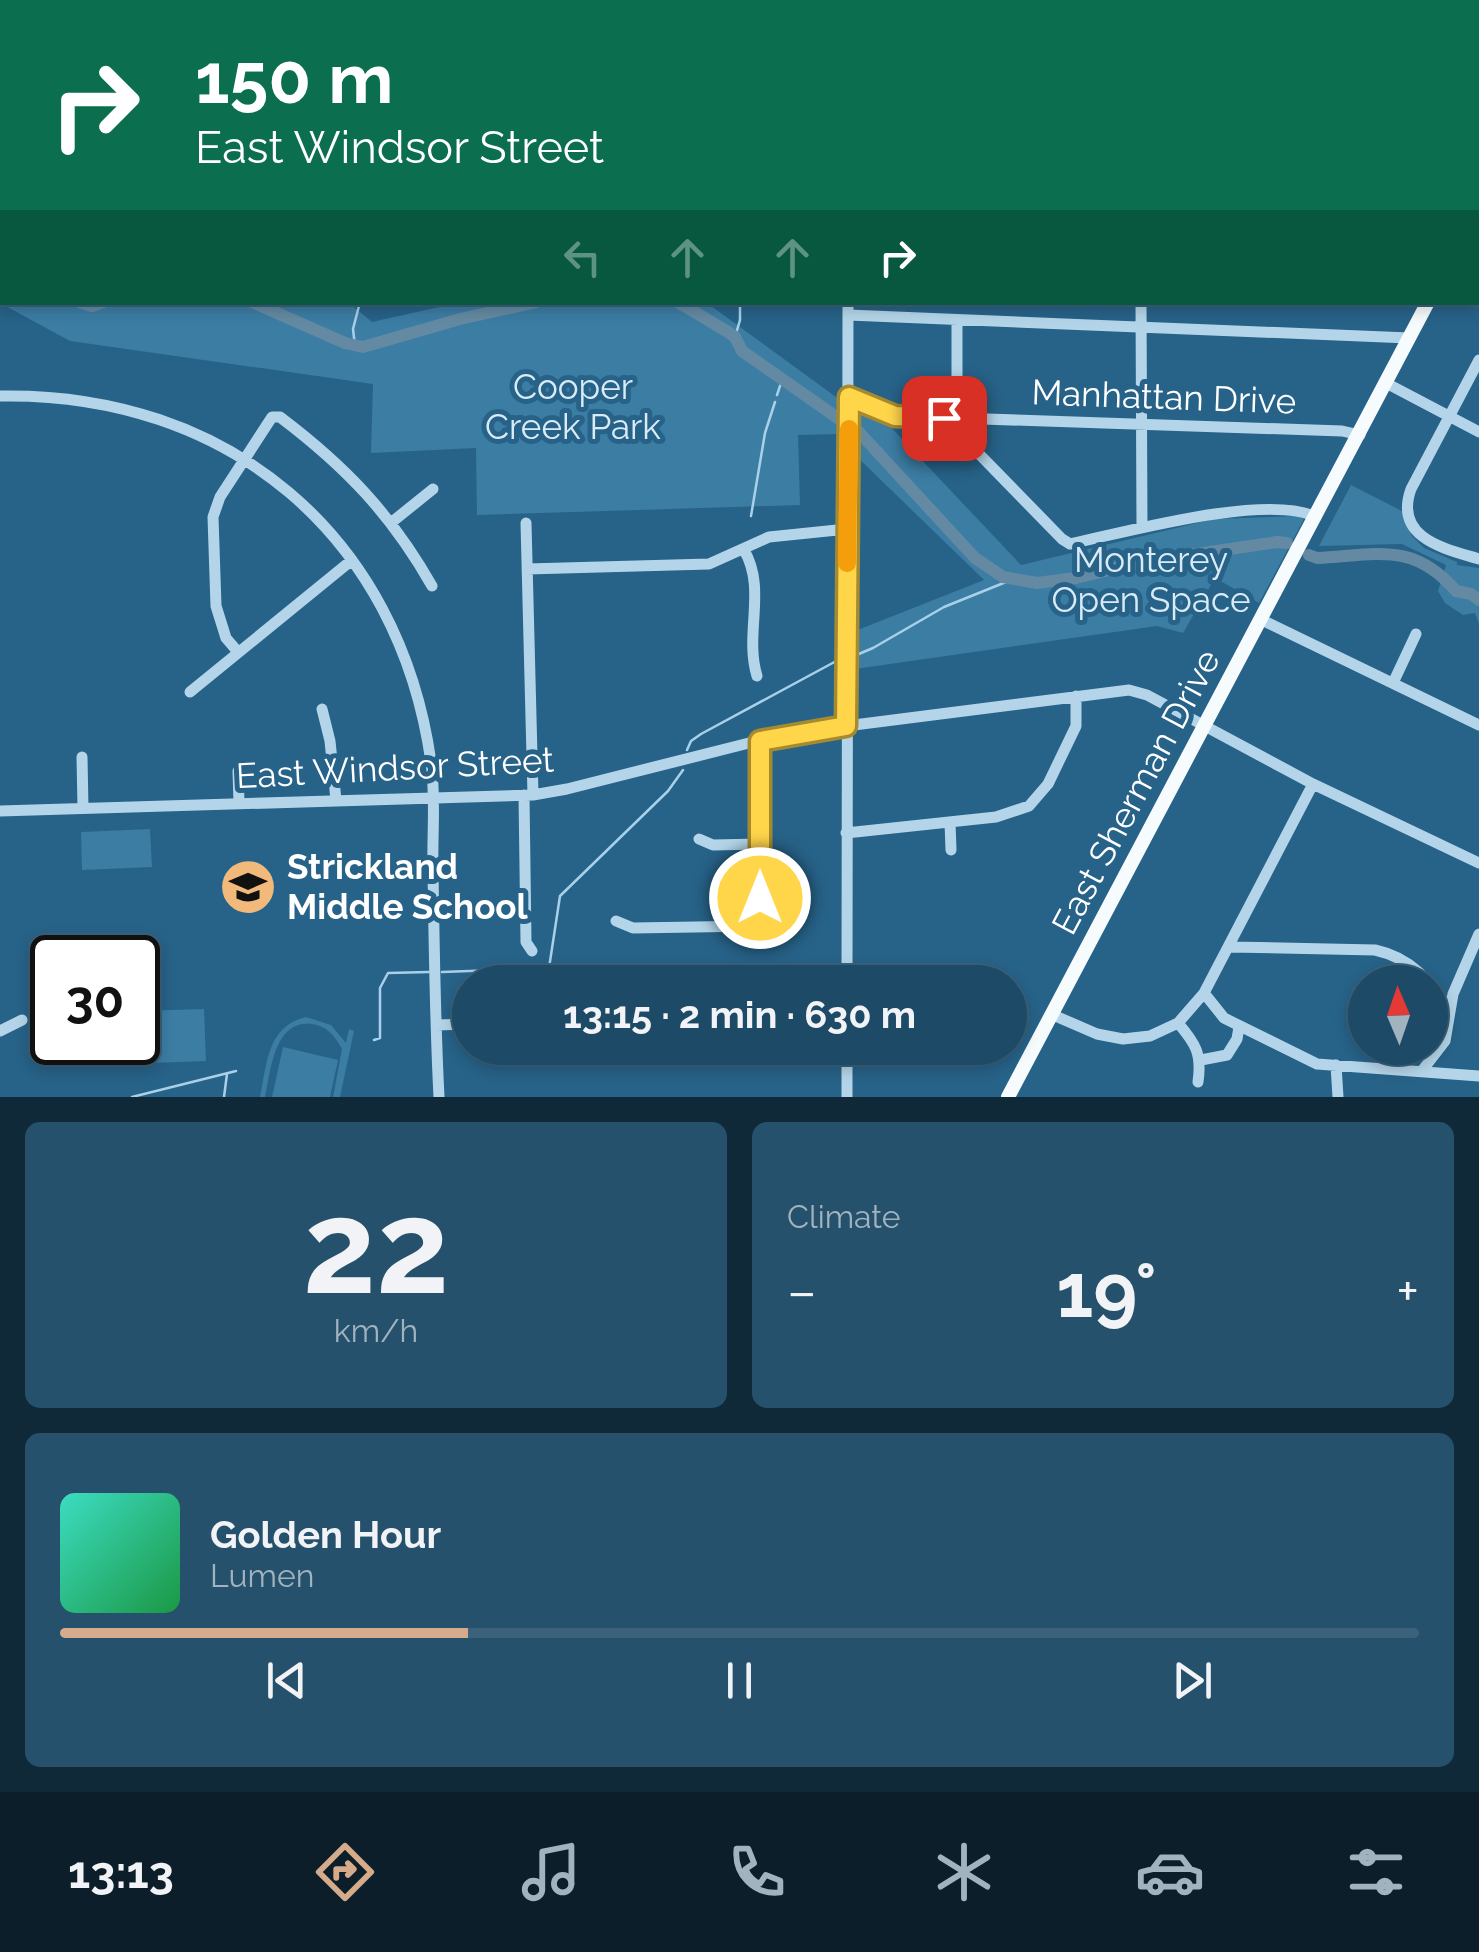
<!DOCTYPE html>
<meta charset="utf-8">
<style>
:root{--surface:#1d4a66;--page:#25516c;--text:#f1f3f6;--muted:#a0b3bf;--line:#3b627a;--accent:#d6ab8b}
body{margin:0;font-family:Raleway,sans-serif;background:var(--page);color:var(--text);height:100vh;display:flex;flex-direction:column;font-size:38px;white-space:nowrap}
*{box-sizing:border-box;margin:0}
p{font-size:32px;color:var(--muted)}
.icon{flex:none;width:55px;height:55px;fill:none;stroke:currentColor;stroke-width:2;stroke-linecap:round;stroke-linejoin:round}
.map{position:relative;height:1097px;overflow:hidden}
.drawer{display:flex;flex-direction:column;gap:25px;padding:25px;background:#102938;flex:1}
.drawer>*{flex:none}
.banner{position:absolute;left:0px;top:0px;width:1480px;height:305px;box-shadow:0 5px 15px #0003,0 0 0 2px var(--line);background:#0b6e4f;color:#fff;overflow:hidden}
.needle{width:65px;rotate:358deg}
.buttons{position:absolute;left:1348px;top:965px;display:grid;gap:20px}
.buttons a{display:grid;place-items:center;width:100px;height:100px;border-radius:50%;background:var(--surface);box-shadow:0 5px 15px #0003,0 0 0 2px var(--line);font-size:50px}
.speed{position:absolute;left:30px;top:935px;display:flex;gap:20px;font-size:50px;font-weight:700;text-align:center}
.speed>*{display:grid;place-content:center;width:130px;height:130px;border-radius:50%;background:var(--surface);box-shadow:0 5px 15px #0003,0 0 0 2px var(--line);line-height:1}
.speed .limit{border:5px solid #111;border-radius:15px;background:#fff;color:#111}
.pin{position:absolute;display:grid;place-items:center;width:85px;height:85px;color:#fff;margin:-42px;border-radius:20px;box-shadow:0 5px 15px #0006}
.me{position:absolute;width:110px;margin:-55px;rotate:0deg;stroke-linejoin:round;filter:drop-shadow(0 0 8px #0008)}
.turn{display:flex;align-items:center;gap:35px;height:210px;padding:0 30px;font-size:45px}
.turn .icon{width:130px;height:130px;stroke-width:2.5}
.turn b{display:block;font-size:70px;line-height:85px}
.lanes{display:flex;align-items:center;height:95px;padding:0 30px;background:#0003;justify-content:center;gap:50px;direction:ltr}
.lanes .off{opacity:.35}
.big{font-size:75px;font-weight:700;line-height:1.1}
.drawer .card{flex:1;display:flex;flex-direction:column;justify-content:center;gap:15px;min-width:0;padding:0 35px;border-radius:15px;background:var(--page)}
.drawer .dial{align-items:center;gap:0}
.dial b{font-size:130px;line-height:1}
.song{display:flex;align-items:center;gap:30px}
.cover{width:120px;height:120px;border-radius:15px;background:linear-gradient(135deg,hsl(170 70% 55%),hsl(140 70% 35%))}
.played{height:10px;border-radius:5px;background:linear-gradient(90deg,var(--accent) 30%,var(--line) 30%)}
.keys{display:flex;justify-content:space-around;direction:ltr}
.heat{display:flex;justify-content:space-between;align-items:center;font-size:55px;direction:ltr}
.drawer .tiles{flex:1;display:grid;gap:25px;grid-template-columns:1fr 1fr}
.card:last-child{grid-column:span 2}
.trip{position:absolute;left:452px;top:965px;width:575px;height:100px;border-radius:50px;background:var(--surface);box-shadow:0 5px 15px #0003,0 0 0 2px var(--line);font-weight:700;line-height:100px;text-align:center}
.menu{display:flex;height:160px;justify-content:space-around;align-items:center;background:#0c1e29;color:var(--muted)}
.menu .icon{width:70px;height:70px}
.menu .current{color:var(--accent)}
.menu b{font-size:45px;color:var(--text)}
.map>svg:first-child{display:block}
</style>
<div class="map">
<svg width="1479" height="1097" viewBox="0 0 1479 1097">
<rect width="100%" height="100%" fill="#276288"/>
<path fill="#3c7da4" d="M0 212 2 302 349 303 372 322 457 303H707L836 397 885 421 1021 565 1214 519 1297 516 1304 519 1259 603 1215 578 1183 633 1157 626 855 669V631L984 580 854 454 841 434 798 435 800 505 477 515 476 448 371 453 373 384 70 341 0 303Z
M1351 485 1402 511 1412 536 1424 548 1457 562V565L1479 568V624L1475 613 1463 615 1445 603 1438 591 1446 565 1402 544 1319 546Z
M150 829 152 867 82 870 81 832Z
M204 1009 206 1061 96 1065 95 1043 138 1042V1011Z
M306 1017 331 1025 346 1043 349 1029 354 1031 340 1097H333L342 1049C335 1036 327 1026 312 1024 274 1019 271 1071 265 1097H260C267 1064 267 1026 306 1017Z
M283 1047 338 1060 330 1097H272Z"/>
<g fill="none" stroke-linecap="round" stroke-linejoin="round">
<path stroke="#a8d1e9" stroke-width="2.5" d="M358 0V2
M736 0V2
M735 337 740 320V302
M355 346 353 329 360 302
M777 395 782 380
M751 516 765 433 775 402
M854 656 873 648 944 607 1011 580
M687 750 691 741 701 734 840 659
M442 972 549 968 560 896 668 791 683 770
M374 1040 380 1038V988L388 973 429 972
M132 1097 236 1071
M224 1097 227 1074"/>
<path stroke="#648aa3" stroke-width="12" d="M0 258 2 259
M79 302 92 306 103 302
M252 302 345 343 363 347 460 319 537 302
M678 302 728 332 735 337 742 351 842 421
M857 430 975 558 1003 577 1037 583 1076 578 1142 562 1277 542 1287 543
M1309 555 1317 558C1376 555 1413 541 1456 591L1471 594 1479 600"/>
<path stroke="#b4d5e9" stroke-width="11" d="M53 0V2
M296 0V2
M415 0V2
M594 0V2
M687 0V2
M790 0V2
M1475 0 1479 2
M505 2V0
M847 2V0
M1143 2 1144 0
M1248 2V0
M1478 23 1479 22
M0 60H2
M1478 140H1479
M0 156H2
M1478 223H1479
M1141 302 1142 528
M848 315 1409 338
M1479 360 1411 489C1393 539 1447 549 1479 559
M1386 383 1479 432
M0 396C228 392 399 535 431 762 436 797 432 834 433 869 434 945 435 1021 439 1097
M849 397 895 416 1342 431 1360 435
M957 417V320
M944 418 1062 539 1070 544C1126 532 1267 493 1316 517
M392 522 433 489
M526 523 533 795
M744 550C767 589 744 634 757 676
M527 569 709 564 769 537 847 529
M1262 620 1479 725
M238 652 226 638 216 606 213 517 220 497 272 417H280C346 467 391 514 432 586
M1393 683 1416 634
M190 692 352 560
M322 709 330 741 336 800
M82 757 83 808
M238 771 239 803
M524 795 526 942 532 951
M0 811 533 795 567 789 749 743 846 726 1129 690 1147 695 1313 784 1479 863
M950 822 951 850
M846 833 996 817 1029 806 1048 784 1076 726V696
M699 839 713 845 760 844
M616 921 633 928 756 926 761 916 760 741
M1230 947 1375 950C1412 958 1429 981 1450 1010
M847 982 848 302
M1204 993 1224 1018 1317 1064 1479 1076
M1053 1015 1097 1034 1123 1039 1150 1036 1178 1023 1204 993 1313 784
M1178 1023C1196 1044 1202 1054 1198 1082
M436 1025 470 1024
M0 1031 22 1020
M847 1048V1097
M1201 1060 1227 1055 1237 1039 1239 1027
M1336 1065 1338 1097
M1421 1072 1445 1041 1453 994 1479 934"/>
<path stroke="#f6fbfe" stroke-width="14" d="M1478 211 1479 208
M1008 1097 1428 302"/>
</g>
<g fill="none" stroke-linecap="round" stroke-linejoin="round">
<g stroke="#a68a30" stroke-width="25">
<path id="route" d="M760 898V741L846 726 849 397 895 416 944 418"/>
</g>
<use href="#route" stroke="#ffd54a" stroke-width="18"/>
<path stroke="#f59e0b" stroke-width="18" d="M847 563 849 429"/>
</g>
<defs>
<g id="school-disc" transform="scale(2.875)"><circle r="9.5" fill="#f1ba7a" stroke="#276288"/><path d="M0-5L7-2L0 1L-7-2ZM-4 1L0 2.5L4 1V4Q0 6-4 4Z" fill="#111"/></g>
</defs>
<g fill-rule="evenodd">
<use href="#school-disc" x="248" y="887"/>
</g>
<g text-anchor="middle" stroke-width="10" stroke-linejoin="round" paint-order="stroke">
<g font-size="35" fill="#d8ebf7" stroke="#276288">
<text x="573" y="399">Cooper<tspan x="573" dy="40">Creek Park</tspan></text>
<text x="1151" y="572">Monterey<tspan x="1151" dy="40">Open Space</tspan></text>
</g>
<g font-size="35" fill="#fff" stroke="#276288">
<text transform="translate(1164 397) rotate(2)" y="12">Manhattan Drive</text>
<text transform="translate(395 768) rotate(-3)" y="12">East Windsor Street</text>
<text transform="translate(1136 792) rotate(-62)" y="12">East Sherman Drive</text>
</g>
<g font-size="35" font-weight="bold" fill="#fff" stroke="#276288" text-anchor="start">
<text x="287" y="879">Strickland<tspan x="287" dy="40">Middle School</tspan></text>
</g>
</g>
</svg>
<div class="buttons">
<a><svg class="needle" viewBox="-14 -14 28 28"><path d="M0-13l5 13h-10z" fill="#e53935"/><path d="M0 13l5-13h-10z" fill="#a0b3bf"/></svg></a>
</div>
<div class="speed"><div class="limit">30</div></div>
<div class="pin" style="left:944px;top:418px;background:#d93025"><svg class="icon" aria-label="arrive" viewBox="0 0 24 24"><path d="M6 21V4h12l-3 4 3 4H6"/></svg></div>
<svg class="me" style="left:760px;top:898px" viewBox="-20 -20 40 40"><circle r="17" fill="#ffd54a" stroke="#fff" stroke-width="3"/><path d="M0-11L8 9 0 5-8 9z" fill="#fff"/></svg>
<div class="trip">13:15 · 2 min · 630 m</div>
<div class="banner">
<div class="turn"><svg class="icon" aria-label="right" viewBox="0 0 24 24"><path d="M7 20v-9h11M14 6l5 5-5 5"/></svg><div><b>150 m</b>East Windsor Street</div></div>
<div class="lanes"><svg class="icon off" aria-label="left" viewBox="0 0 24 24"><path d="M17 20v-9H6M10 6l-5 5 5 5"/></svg><svg class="icon off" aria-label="ahead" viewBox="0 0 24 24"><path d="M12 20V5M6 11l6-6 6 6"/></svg><svg class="icon off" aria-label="ahead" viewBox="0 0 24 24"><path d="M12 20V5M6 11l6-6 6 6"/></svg><svg class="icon" aria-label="right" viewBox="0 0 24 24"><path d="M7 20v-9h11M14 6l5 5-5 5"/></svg></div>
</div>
</div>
<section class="drawer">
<div class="tiles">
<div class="card dial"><b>22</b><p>km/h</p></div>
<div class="card"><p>Climate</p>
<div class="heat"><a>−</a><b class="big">19°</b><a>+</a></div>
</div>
<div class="card">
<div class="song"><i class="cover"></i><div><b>Golden Hour</b><p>Lumen</p></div></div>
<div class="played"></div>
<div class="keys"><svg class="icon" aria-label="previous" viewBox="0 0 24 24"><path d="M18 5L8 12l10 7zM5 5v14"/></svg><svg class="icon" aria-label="pause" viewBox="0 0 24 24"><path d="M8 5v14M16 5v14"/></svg><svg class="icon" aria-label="next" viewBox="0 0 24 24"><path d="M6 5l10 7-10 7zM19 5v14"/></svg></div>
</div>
</div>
</section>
<nav class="menu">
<b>13:13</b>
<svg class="icon current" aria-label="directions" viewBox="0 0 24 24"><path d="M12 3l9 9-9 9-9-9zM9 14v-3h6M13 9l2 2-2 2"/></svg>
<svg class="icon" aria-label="music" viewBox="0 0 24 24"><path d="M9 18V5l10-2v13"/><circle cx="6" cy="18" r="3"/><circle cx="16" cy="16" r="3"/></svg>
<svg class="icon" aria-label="phone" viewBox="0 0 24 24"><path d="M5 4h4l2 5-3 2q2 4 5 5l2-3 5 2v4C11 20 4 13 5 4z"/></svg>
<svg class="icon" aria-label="climate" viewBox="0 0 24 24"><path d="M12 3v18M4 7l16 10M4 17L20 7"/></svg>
<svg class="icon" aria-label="car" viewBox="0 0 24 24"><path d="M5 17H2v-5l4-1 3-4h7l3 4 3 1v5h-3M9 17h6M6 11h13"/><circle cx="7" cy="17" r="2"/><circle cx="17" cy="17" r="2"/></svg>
<svg class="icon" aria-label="filters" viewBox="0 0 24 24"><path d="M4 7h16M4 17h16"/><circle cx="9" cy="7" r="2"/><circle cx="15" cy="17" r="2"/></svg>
</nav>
